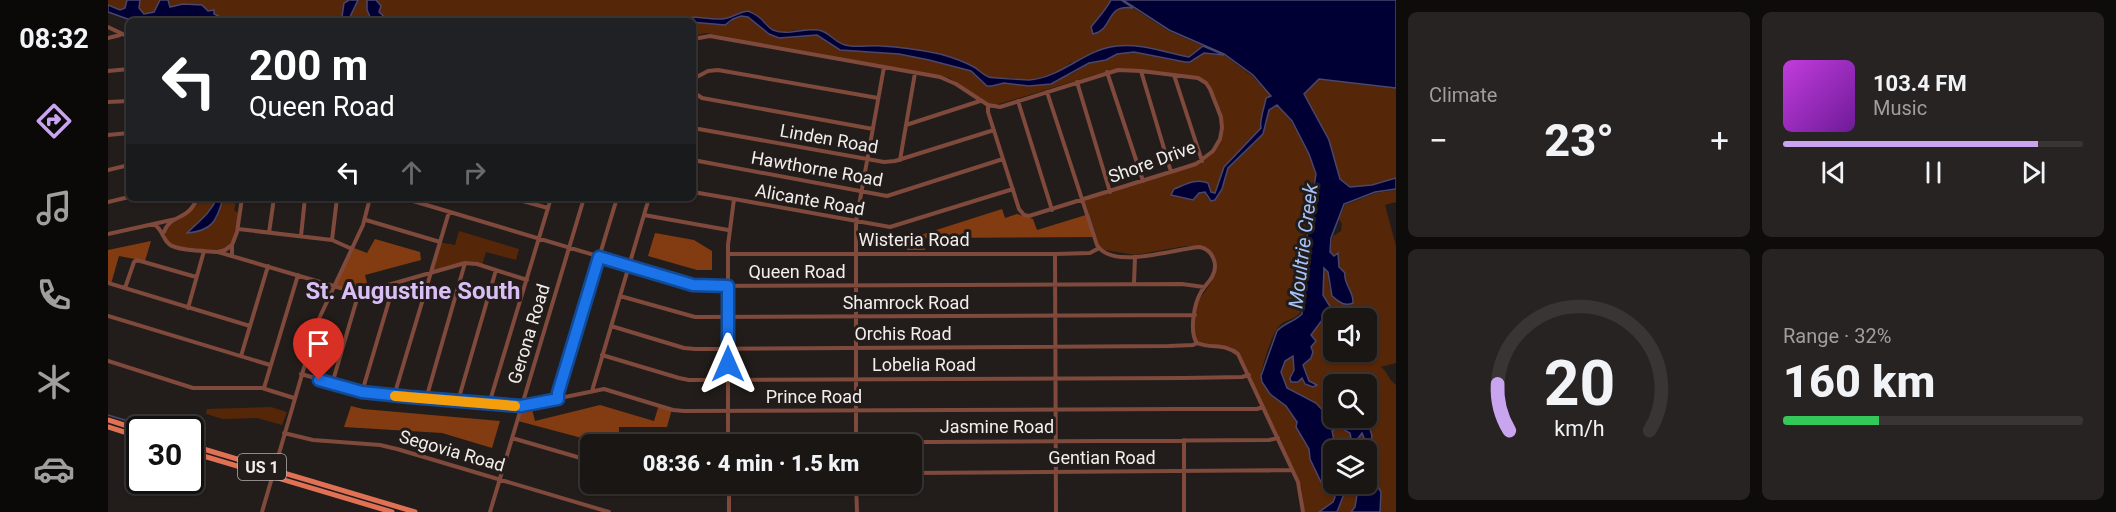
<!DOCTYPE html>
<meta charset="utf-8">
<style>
:root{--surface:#1a1614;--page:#272322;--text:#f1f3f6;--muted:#9f9fa0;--line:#383534;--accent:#c8a5ee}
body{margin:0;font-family:Roboto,sans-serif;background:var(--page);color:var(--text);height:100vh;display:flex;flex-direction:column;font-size:22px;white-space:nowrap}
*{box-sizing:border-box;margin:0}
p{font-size:20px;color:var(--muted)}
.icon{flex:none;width:33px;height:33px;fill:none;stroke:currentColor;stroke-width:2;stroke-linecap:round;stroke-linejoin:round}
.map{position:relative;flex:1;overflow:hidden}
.side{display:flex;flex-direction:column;gap:12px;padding:12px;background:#0e0c0b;width:720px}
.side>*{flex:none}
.banner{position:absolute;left:18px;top:18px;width:570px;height:183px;border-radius:9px;box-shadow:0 2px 4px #0004,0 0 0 2px var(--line);background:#202124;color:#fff;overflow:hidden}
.fabs{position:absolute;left:1215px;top:308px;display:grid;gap:12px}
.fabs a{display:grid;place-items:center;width:54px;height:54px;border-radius:9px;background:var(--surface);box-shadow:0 2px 4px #0004,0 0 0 2px var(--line);font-size:30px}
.speed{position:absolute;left:18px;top:416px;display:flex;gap:12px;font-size:30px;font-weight:700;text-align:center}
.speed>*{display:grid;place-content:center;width:78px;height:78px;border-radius:50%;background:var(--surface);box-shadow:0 2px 4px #0004,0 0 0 2px var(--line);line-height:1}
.speed .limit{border:3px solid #111;border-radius:9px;background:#fff;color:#111}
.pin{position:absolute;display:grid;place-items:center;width:51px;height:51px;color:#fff;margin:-62px -26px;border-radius:50% 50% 50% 0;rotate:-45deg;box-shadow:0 0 6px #0007}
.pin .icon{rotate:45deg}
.me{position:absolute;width:66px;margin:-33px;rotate:0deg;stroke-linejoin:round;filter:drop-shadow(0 0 4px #0008)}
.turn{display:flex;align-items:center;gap:21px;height:126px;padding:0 24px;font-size:27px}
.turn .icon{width:78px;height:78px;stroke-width:2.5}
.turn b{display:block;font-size:42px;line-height:51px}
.lanes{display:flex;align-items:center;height:57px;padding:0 24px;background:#0003;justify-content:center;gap:30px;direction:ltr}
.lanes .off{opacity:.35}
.big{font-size:45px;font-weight:800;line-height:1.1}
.side .widget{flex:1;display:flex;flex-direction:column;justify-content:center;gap:9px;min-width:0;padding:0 21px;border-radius:9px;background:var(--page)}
.side .dial{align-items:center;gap:0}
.dial svg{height:156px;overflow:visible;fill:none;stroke:var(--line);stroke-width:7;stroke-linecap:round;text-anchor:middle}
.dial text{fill:var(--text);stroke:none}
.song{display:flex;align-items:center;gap:18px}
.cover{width:72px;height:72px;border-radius:9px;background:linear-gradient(135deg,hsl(290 70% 55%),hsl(280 70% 35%))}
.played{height:6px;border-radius:3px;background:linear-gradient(90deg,var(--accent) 85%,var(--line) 85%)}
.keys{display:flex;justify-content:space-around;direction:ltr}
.heat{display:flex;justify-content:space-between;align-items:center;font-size:33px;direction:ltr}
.charge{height:9px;border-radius:4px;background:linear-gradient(90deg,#34c759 32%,var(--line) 0)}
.side .tiles{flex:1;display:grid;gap:12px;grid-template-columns:repeat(2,1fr)}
.trip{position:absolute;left:472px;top:434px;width:342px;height:60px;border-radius:9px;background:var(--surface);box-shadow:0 2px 4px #0004,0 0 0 2px var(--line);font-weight:800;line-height:60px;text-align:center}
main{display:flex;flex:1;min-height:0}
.tabs{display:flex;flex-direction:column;width:108px;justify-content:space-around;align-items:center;background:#0a0908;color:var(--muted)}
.tabs .icon{width:42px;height:42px}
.tabs .on{color:var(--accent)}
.tabs b{font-size:27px;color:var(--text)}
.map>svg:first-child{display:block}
</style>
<main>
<nav class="tabs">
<b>08:32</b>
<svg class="icon on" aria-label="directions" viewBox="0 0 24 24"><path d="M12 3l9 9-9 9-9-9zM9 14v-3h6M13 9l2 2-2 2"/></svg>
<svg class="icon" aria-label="music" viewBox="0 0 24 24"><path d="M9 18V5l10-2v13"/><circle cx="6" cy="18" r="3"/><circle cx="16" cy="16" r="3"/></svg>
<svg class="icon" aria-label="phone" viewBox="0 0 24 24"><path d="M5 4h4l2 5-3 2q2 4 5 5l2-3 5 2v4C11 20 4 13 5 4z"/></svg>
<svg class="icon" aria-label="climate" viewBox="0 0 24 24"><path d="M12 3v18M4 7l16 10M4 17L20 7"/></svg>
<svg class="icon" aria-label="car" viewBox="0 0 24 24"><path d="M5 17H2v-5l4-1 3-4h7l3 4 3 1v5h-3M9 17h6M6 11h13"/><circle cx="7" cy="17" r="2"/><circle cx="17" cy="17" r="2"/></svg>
</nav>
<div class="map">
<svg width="1288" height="512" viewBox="0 0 1288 512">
<rect width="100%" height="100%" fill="#221d1a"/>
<path fill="#562608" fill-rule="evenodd" d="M0 0H19L17 8 12 10 0 5Z
M32 0H52L46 12 36 14 31 8Z
M60 0H241L236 3 234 17 229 21H121L87 5 75 4 62 7Z
M250 0H259V10L264 21H240Z
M268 0H1003C998 10 990 18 983 27L998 26 1006 11 1015 6 1025 8 1060 31 1095 46 1081 57 1024 46 962 63 952 71 934 78 920 80 900 78H887L879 77 856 62 829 54 773 46H740L733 45 725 37 688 30 676 32 667 30 662 28 653 18 633 12C627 15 621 18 614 19 597 21 589 13 571 21H281L271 12 273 6Z
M633 16 640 17 661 34 671 38 709 35 732 50 791 54 848 66 863 71 879 86 896 83 921 86 964 74 981 63 998 60 1009 54 1026 52 1068 61 1096 53 1116 55 1144 76 1164 97 1158 98C1156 108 1153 117 1153 128L1116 167 1107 193 1103 192 1100 183C1087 178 1077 185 1066 189L1065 196 1085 200 1091 193 1097 192 1100 199 1107 200 1112 194 1120 168 1151 139 1158 126 1161 110 1171 106C1183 120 1206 155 1208 174 1209 180 1202 186 1198 190L1199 193 1204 196 1198 216 1192 313C1186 320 1178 319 1172 325 1164 333 1154 365 1153 376L1162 394 1178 406 1189 422V427L1201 449 1202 459 1213 482 1223 488 1227 497 1225 502 1211 512H1195L1194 489 1130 352 1123 347 1089 343C1080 332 1086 308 1093 297 1098 290 1103 284 1106 276 1108 270 1107 263 1107 256L1092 246H1077L1027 255 992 249 976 198 1064 171 1100 156 1110 144 1114 130 1101 84 1095 79 1016 69 1003 70 888 105 878 104 842 78 598 33 585 36V22L611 25 622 23 625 19Z
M1211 79 1288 88V178L1264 185 1242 187 1232 179 1221 140 1196 94Z
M1288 190V202L1277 205 1288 246V363L1273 367C1279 371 1280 379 1288 385V512H1272C1275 487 1267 490 1259 470 1257 464 1259 456 1258 450H1246L1245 445 1255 432 1262 440 1264 436 1260 427 1245 430 1230 422H1225L1208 403 1179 388 1173 372 1177 361 1185 356 1186 370 1183 373V382H1190L1193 378 1197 384 1205 387 1198 378 1195 365 1201 360 1203 347 1208 341 1203 335 1223 308 1215 295 1216 268 1220 272 1221 288 1241 305 1245 302 1244 294 1231 267 1229 254 1226 256 1222 252 1225 236 1233 231 1234 224 1231 219 1237 205 1268 193ZM1226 318H1258V351H1226ZM1226 384H1258V417H1226Z
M88 198H109C104 210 96 220 85 227L109 218 115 198H129L126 210 132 214 124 244 114 251 64 246 57 238C58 225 63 225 72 219 78 215 83 209 88 204Z
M351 231 411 249 408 260 378 252 374 265 364 263 323 273 331 242 347 245Z
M163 407 179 412 174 425 149 418 115 419 98 414 99 409Z
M1231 427 1242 433 1244 437 1234 449 1227 450 1224 448 1226 440 1224 431Z
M1234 483H1240L1250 489 1247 507 1243 512H1229L1236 494Z"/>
<path fill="#833c12" d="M894 209 897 218 909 214 925 219 929 230 981 214 988 237 817 238V250H799L800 239Z
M547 233 586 240 604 251V270H589L540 256Z
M267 239 312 252 313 260 257 275 261 291 251 293 227 286 246 248 259 253Z
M43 241 37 261 11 256 3 284 0 283V250Z
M492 405 546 421 551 405 564 409 559 427H511V439H498L486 436 485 441 410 421 413 406 424 409 427 421Z
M243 406 255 409 392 421 384 448 334 433 236 427Z"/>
<path fill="#000035" stroke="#49476c" stroke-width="1.5" d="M19 0H32L31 8 36 14 46 12 52 0H60L62 7 75 4 94 5 100 11 106 10V14L121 21H96L78 17 55 21H25L0 12V5L12 10 17 8Z
M241 0H250L240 21H229L234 17 236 3Z
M259 0H268L273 6 271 12 281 21H264L259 10Z
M1003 0H1013L1025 8C996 4 1007 29 985 34L983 27C990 18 998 10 1003 0Z
M1015 0H1288V88L1211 79 1196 94 1221 140 1232 179 1242 187 1264 185 1288 178V189L1267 192 1236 204 1223 238 1222 252 1226 256 1230 253 1231 267 1237 273C1235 284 1246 291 1245 303 1236 307 1230 301 1224 296L1220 272 1216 268 1215 295 1223 308 1203 335 1208 341 1203 347 1205 352 1203 358 1195 365 1201 381 1209 385 1205 387 1197 384 1194 378 1190 382H1183L1182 378 1186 370 1185 356 1177 361 1173 372 1179 388 1208 403 1225 422C1239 420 1242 435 1254 427L1262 429 1264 436 1262 444 1258 443 1254 433 1245 445 1246 450H1232L1243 438 1242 433 1231 427 1224 431 1226 440 1224 448 1227 450 1226 483H1234L1236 494 1229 512H1211L1225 502 1227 497 1225 493 1221 486 1213 482 1202 459 1201 449 1188 427 1189 422 1178 406 1162 394 1154 382 1153 376 1169 331C1176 323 1186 322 1194 314L1200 223 1208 174 1201 154 1184 121 1169 105 1161 110 1155 134 1120 168 1114 189 1107 200 1103 201 1097 192 1091 193 1085 200 1063 195 1066 189C1077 185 1087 178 1100 183L1103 192 1107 193 1116 167 1153 128C1151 120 1157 106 1158 98L1163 96 1145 75 1116 54 1061 30Z
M640 11C644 13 649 15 652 18 657 22 659 27 665 30 679 36 695 28 710 30 721 31 727 43 737 45 749 48 761 45 773 46 792 47 813 50 832 54 843 57 855 61 866 67 871 70 875 75 881 77 884 78 917 80 921 80 953 78 977 49 1009 46 1033 43 1058 53 1081 57L1095 46 1116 55 1096 53 1082 62H1077L1026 52 1009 54 998 60 981 63 943 84 921 86 896 83 884 86H879L863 71 821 60 791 54 732 50 709 35 671 38 661 34 640 17 633 16 625 19 617 25 571 21C588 13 595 20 613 19 623 19 630 12 640 11Z
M109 198H115C109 221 104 231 79 233 91 221 102 214 109 198Z
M83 465 95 470 90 487 88 489 73 485 70 482V480H82Z
M1259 469 1273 492 1272 512H1243L1247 507 1250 489 1241 483H1258Z"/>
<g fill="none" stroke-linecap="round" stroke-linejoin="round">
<path stroke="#49476c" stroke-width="1.5" d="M0 415 30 424
M34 425 46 429"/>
<path stroke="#7f493c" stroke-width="4" d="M0 27 21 37
M0 38 12 35
M585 39 602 36 832 77 848 84 880 105 892 107 1010 70 1033 71 1090 78 1098 83 1102 89 1113 117 1114 128 1112 139 1105 151 1088 164 921 216 916 215 911 209 880 112V105
M0 71 21 69
M1033 71 1063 172
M999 72 1035 181
M1066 75 1094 161
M585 79 600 71 610 70 770 98
M969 82 1002 192
M585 92 594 98 765 129
M939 92 989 245C1005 271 1067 248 1092 247 1105 250 1111 265 1104 277 1101 282 1096 287 1093 292 1086 304 1081 332 1089 343
M910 101 944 210
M0 102 21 101
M798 125 872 101
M585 128 776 162 787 161 886 130
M0 135 21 133
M585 160 779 196 895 159
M792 160 807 73
M0 170 21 165
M585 192 626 199
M295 198 590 286 1074 284 1096 287
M404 198 440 208
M0 202 21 197
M536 215 620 230
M258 220 332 242
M46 224C55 230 54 238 61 244 68 251 99 251 110 252L117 250 124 245
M130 229 224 240 244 249
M56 232C62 214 81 221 89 198
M161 233 166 198
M0 234 68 219
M193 236 197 198
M224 240 229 198
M110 252 246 292 259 291 357 263 369 264 419 280
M620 254H947L982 253 991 248
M947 254 948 512
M124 255V245L129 232 134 198
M0 283 142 326
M1026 283 1027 257
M17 288 26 262 29 260 88 277
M512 296 587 317 1087 315
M80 308 96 251
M0 316 162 365
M503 326 576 348 587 349 1061 346 1085 345 1089 343
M1089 343C1104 349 1117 343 1130 354L1190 482 1195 512
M494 355 571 378 581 380 1077 378 1134 377 1141 375
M133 356 160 266
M0 361 85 388H154L186 398
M193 374 263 394 413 406 496 389 565 410 576 411 1071 409H1149L1155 407
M224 384 251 292
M156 388 190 275
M484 391 541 198
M254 392 286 284
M286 396 341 212
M318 399 357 263
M450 399V393L509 198
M350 401 388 270
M381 404 443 198
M176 433 205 440 272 445 289 449 501 512
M404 438 483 461
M1076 440V512
M748 442V222L776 67
M620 443V245L626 199 782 227 905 189
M500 444 1161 440 1170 438
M804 473 1184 470
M621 483V512
M748 483 749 512
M154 512 209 323 255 225 262 198
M382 512 476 198"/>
<path stroke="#e07155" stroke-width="5" d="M0 420 32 430
M0 427 32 437
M82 445 307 512
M82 452 284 512"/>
</g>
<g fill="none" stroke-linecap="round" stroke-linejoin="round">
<g stroke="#114b97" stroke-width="15">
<path id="route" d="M211 380 254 392 302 397 413 406 450 399V393L491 257 585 285 620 286V364"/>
</g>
<use href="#route" stroke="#1a73e8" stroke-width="10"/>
<path stroke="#f59e0b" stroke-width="10" d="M287 396 407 406"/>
</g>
<g text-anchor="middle" stroke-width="6" stroke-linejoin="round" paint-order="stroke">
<rect fill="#221d1a" stroke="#b4afad" stroke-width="1.5" x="130" y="454" width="48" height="26" rx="4.5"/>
<g font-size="16" font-weight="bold" fill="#f2eeec">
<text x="154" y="473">US 1</text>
</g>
<g font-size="18" fill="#f2eeec" stroke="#221d1a">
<text transform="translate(721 139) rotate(10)" y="6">Linden Road</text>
<text transform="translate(1044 162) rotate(-20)" y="6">Shore Drive</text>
<text transform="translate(709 169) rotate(10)" y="6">Hawthorne Road</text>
<text transform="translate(702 200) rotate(10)" y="6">Alicante Road</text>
<text x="806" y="246">Wisteria Road</text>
<text x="689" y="278">Queen Road</text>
<text x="798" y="309">Shamrock Road</text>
<text transform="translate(421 334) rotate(-73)" y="6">Gerona Road</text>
<text x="795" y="340">Orchis Road</text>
<text x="816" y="371">Lobelia Road</text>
<text x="706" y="403">Prince Road</text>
<text x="889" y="433">Jasmine Road</text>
<text transform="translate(344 451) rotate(16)" y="6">Segovia Road</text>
<text x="994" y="464">Gentian Road</text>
</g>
<g font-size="20" font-style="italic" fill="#a6c4fb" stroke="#221d1a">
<text transform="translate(1195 246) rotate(-83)" y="7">Moultrie Creek</text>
</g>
<g font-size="24" font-weight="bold" fill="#d9bff6" stroke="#221d1a">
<text x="305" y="299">St. Augustine South</text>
</g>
</g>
</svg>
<div class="fabs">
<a><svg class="icon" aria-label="sound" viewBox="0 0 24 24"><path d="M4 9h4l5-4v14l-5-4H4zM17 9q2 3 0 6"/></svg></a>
<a><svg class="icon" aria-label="search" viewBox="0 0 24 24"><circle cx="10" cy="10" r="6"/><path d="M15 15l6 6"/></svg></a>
<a><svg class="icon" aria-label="layers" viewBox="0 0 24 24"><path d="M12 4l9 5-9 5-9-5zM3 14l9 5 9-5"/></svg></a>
</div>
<div class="speed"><div class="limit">30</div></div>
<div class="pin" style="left:211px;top:380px;background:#d93025"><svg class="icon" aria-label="arrive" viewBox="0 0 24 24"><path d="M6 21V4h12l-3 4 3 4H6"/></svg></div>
<svg class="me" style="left:620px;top:364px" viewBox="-20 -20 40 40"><path d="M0-17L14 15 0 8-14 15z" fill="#1a73e8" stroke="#fff" stroke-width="4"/></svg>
<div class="trip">08:36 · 4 min · 1.5 km</div>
<div class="banner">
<div class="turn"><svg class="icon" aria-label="left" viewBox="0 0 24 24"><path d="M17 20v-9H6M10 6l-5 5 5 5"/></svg><div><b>200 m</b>Queen Road</div></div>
<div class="lanes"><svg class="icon" aria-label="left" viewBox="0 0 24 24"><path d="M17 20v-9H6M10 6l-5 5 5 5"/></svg><svg class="icon off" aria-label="ahead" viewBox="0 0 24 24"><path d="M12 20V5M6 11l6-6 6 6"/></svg><svg class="icon off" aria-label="right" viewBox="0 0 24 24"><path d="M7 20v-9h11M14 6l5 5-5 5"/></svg></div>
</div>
</div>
<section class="side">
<div class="tiles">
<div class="widget"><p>Climate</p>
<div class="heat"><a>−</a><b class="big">23°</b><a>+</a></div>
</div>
<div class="widget">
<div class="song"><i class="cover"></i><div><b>103.4 FM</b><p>Music</p></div></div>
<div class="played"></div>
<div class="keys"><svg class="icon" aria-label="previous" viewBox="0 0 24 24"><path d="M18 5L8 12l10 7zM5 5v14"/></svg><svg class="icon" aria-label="pause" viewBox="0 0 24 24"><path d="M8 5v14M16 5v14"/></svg><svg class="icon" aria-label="next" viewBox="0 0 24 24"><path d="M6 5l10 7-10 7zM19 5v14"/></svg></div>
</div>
<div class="widget dial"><svg viewBox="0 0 100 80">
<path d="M14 69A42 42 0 1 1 86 69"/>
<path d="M14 69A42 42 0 0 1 8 45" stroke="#c8a5ee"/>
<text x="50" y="56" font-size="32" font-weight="700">20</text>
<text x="50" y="72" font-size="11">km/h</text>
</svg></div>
<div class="widget"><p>Range · 32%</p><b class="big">160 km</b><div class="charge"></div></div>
</div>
</section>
</main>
